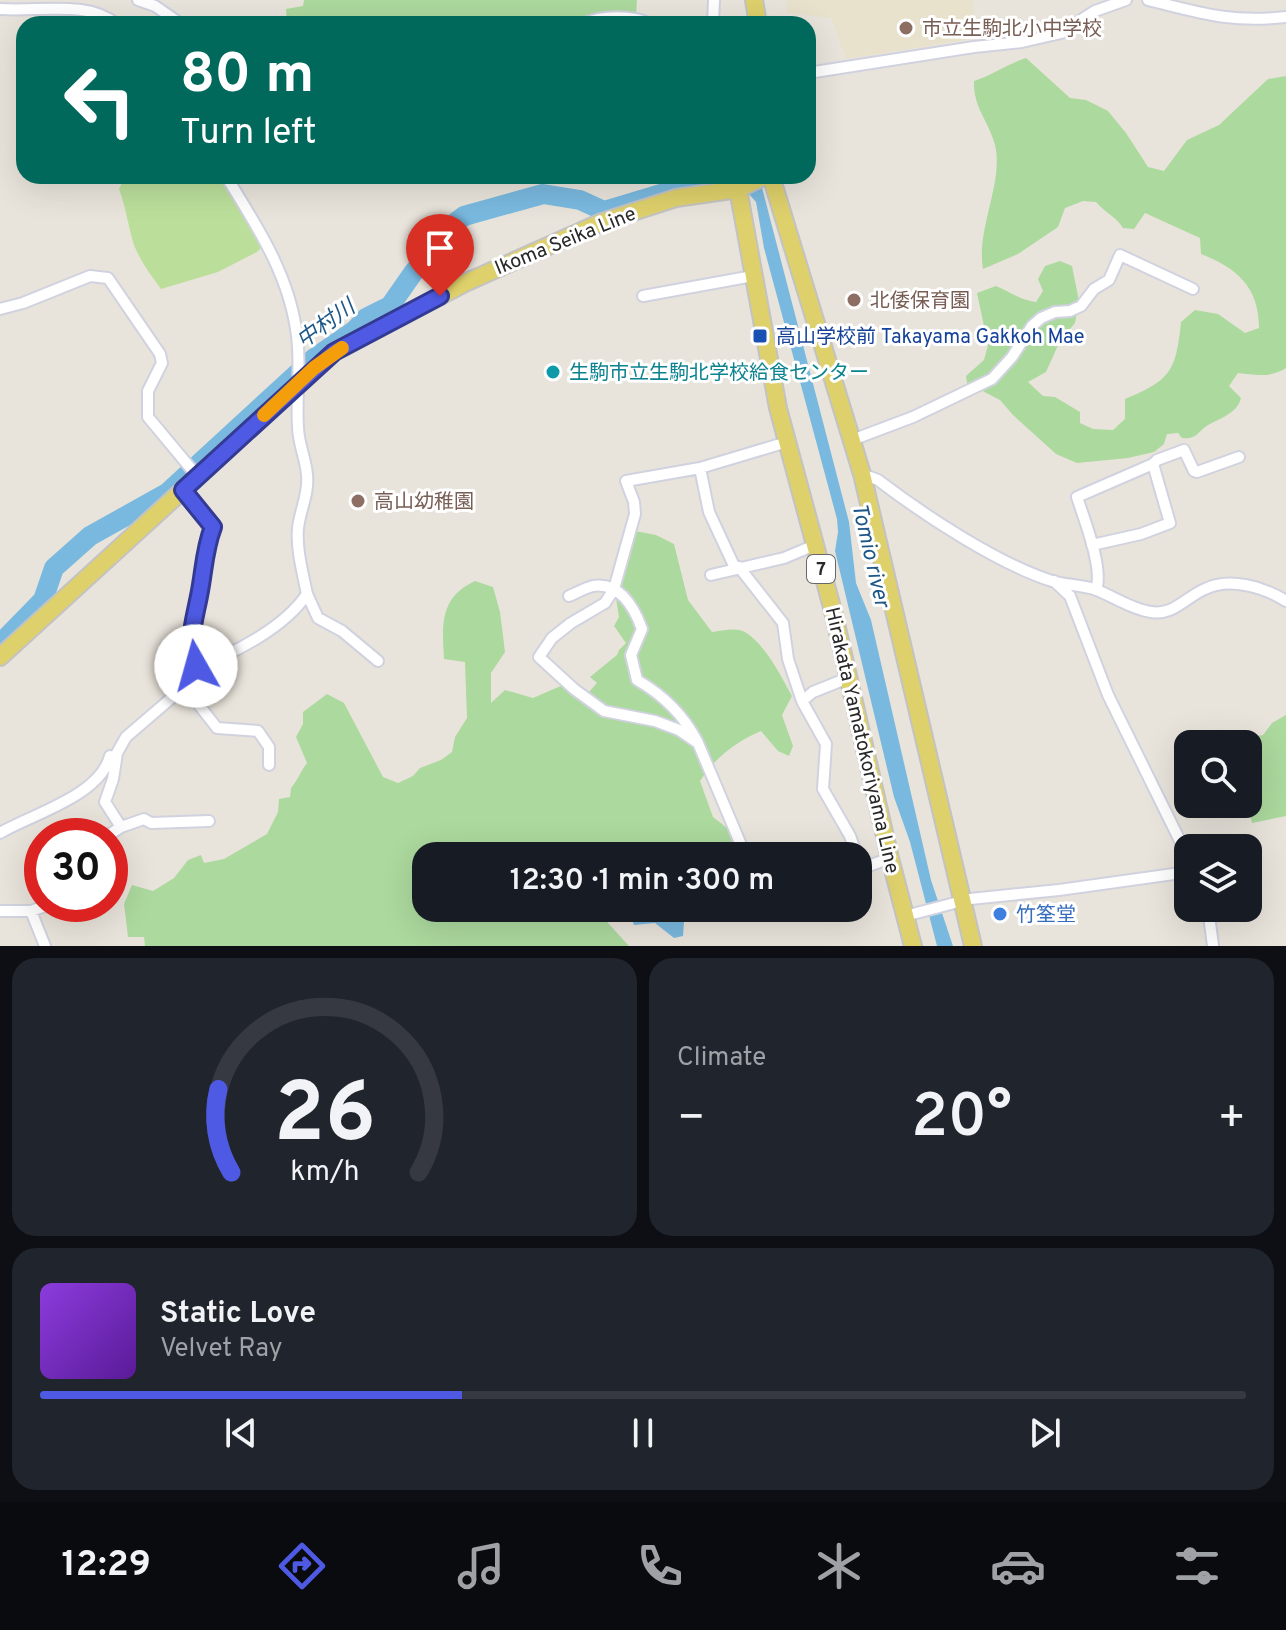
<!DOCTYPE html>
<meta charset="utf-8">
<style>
:root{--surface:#171b24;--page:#20242c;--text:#f1f3f6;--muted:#9ea1a6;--line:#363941;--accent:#4e5ae3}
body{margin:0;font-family:Overpass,"Noto Sans JP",sans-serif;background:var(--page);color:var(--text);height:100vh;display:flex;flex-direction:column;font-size:30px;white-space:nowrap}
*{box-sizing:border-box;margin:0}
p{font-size:26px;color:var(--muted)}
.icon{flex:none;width:44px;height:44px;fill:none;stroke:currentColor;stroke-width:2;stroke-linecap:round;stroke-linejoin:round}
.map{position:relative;height:946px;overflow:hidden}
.details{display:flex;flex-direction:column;gap:12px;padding:12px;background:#0d0f14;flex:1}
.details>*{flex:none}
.hud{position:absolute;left:16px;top:16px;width:800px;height:168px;border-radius:24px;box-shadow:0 8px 32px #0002;background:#00695c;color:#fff;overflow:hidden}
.fabs{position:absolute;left:1174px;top:730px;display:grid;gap:16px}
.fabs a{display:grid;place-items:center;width:88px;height:88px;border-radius:16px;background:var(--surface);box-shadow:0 8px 32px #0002;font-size:40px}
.speed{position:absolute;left:24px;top:818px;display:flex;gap:16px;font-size:40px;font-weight:700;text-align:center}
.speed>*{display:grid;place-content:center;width:104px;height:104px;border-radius:50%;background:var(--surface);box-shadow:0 8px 32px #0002;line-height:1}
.speed .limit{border:12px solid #d22;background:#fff;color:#111}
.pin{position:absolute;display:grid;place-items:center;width:68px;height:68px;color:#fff;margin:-82px -34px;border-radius:50% 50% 50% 0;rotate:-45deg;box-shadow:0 0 8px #0007}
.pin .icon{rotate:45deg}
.me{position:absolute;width:88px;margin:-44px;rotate:353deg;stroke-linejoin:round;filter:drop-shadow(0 0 6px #0008)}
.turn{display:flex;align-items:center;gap:28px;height:168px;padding:0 32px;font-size:36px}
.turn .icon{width:104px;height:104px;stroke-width:2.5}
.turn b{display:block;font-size:56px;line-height:68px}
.big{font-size:60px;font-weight:600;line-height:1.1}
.details .card{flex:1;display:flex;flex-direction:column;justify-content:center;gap:12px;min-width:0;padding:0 28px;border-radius:24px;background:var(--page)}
.details .dial{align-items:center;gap:0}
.dial svg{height:208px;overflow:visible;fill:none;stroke:var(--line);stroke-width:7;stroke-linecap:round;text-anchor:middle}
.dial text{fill:var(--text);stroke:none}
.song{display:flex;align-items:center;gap:24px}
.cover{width:96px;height:96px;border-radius:12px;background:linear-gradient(135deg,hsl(270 70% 55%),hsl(270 70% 35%))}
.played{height:8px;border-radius:4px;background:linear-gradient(90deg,var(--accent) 35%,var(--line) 35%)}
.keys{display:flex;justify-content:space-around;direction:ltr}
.heat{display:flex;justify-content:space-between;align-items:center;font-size:44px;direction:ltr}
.details .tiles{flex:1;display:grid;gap:12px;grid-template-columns:1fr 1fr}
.card:last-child{grid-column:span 2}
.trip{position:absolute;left:412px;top:842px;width:460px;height:80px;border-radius:24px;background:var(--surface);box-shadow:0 8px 32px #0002;font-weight:600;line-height:80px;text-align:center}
.menu{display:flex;height:128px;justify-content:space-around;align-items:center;background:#090b0e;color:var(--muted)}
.menu .icon{width:56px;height:56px}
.menu .selected{color:var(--accent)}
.menu b{font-size:36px;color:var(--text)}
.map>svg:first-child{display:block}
</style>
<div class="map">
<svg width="1286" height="946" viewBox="0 0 1286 946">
<rect width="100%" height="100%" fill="#e9e4db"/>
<path fill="#e8e2cc" d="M787 0H972L978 38 846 59 832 18 787 13Z"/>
<path fill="#acd99e" d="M304 0H637L636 15H595L574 24H287L286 9 303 6Z
M1026 58 1070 98 1086 100 1108 111 1126 133 1148 167 1164 171 1187 140 1219 125 1268 79 1286 76V368C1271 378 1254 375 1238 373L1229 386 1241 398C1237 413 1223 417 1210 424 1198 430 1198 440 1182 438L1178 433 1167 434 1164 444 1154 452 1128 458 1077 463 1056 454 1013 415 1000 400 967 383 966 376 984 360 988 345 977 293 996 286C1011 292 1019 300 1036 302L1043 291 1038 279 1045 266 1060 261 1072 266 1079 301 1075 323 1060 341 1046 372 1028 382 1043 396 1055 397 1080 412V423L1093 429 1113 430 1125 419V399C1171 380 1176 371 1181 322L1195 310 1218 314 1245 333 1259 328C1259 287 1237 268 1201 254L1200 238 1145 213 1134 229 1123 228C1116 216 1105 213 1096 202L1083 201 1065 208 1058 227 1018 254 983 269C976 229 1004 182 995 145 989 121 973 108 974 81 992 75 1007 64 1026 58Z
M635 531 656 535 674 544 688 600 712 632C723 631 735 627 745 632 765 644 781 676 792 696L782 715 793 746 789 756 778 751 761 731C735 742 715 758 700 781L713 817 727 828 735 850 743 856H426V908H608V923L629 946H145L144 937H128L124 904 132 885 153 891 174 878 188 860 201 855 204 863 224 859 267 834 278 812 279 799 290 797 291 788C298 780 300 772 307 763L296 737 303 724V712L327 694 344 703 383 777 398 783 413 776 420 768 441 760 452 752 455 737 467 718 465 662 444 659C442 624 440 597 475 581L493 587 500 612 505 652 491 673V703L505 690 533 698 563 685 588 693 597 683 590 677 617 655 619 650 626 643 614 626 619 617 616 598Z
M1286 715V816L1252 823 1247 804 1248 774 1252 775 1262 769 1254 752 1256 736 1263 735 1272 723Z"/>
<path fill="#bbdf9b" d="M125 176H219L251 226 261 248 257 252 218 272 161 289C151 275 140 261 134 245 128 226 126 207 119 189Z"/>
<path fill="#7ab9df" d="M742 176H759L849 522 856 583 871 620 931 880 953 946H937L910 842 894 797 835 551 838 532 837 519 764 248 756 202 748 193Z
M628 908H685L683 936 674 938 655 923 634 925Z"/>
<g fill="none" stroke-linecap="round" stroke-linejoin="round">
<path stroke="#7ab9df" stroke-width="20" d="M0 644 43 600 54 568 90 536 167 493 313 359 355 330 366 318 390 306 413 273 451 226 464 216 543 194 580 200 604 211 684 187 735 176"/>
<g stroke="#d1d2df" stroke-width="14">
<path id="street" d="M138 0 155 6 181 24
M1148 0C1201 13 1229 23 1286 17
M0 9C40 12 87 0 116 24
M583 24C602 15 632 15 651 24
M713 24 714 0
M808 73 974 47 1022 42 1061 33 1095 11 1126 0
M643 296 753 276
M0 309 23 303 90 276 108 278 160 354 162 363 148 391V417L198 477
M852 440 913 417 992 379 1012 357 1032 326 1041 318 1055 312 1070 311 1081 306 1094 289 1109 280 1120 255 1193 289
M1153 464 1157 460 1184 450 1194 471 1197 472 1239 457
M700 468 709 512 735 568
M862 474 878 480C924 515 998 564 1052 581 1066 585 1080 585 1094 589 1113 596 1131 609 1151 612 1173 616 1186 597 1205 589 1230 577 1264 587 1286 601
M183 490 213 527C204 550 204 572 199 596 194 622 188 640 196 666
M1092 545 1141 534 1170 523 1153 464 1077 497C1084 519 1104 569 1096 590
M739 567 783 623 788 659 802 701 826 744 823 789 850 836 857 856
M711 575 784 558 815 545
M1054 581 1070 596 1108 695 1188 857
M307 594 318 618 342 631 378 661
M569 596C576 593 585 588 593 586 620 582 634 607 642 629L631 655 637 680C663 695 683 714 697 741
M190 681 199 705 217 728 258 731 269 747V765
M802 701 813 692 848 678
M121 827 144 819 151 823 209 821
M0 833C32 814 100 796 110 756
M107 836 121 827 105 802 113 779 117 753 126 737 182 689 190 681 196 666C233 655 285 627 307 594 303 574 296 549 298 528 300 510 309 494 307 475 306 459 298 443 298 427 296 397 301 366 297 336 290 276 257 226 226 176
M750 856 744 852 698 743 679 730 655 721 604 711 574 689 539 657 552 638 571 623 605 603 614 589 635 514 634 502 626 481 700 468 787 442
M858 870 890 858
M1208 908 1213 946
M0 911H31L51 904
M31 911 45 946
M905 916 970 899 1059 890 1188 872"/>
</g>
<g stroke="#c3c3c3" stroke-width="20">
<path id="primary" d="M754 0 758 24
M771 176 862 474 973 946
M738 189 778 408 834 615 890 858 913 946
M0 657 334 352 467 282 602 222 676 198 738 189 765 176"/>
</g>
<use href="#street" stroke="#fff" stroke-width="10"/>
<use href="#primary" stroke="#ded06b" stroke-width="16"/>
</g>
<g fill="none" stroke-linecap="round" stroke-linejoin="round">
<g stroke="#333a94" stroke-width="20">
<path id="route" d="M196 666C187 640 194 622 199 596 204 572 204 550 213 527L183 490 334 352 440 296"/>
</g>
<use href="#route" stroke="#4e5ae3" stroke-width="14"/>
<path stroke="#f59e0b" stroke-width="14" d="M264 415 314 368 342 348"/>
</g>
<g fill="#8d6e63" stroke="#fff" stroke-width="3">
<circle cx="906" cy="28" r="8"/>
<circle cx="854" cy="300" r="8"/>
<circle cx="358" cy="501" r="8"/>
</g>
<rect fill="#1a4fb4" stroke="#fff" stroke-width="3" x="752" y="328" width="16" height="16" rx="4"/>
<circle fill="#0f9aa8" stroke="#fff" stroke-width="3" cx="553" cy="372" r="8"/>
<circle fill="#3f7fe0" stroke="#fff" stroke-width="3" cx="1000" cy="914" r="8"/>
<g text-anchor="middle" stroke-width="6" stroke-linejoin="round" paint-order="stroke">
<rect fill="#fff" stroke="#686868" stroke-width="2" x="807" y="555" width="28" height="28" rx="6"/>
<g font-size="18" font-weight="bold" fill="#282828">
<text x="821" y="575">7</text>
</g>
<g font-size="20" fill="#785e54" stroke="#fff" text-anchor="start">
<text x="922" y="35">市立生駒北小中学校</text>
<text x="870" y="307">北倭保育園</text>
<text x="374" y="508">高山幼稚園</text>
</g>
<g font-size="20" fill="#282828" stroke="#fff">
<text transform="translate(565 240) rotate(-22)" y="7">Ikoma Seika Line</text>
<text transform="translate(863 740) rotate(77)" y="7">Hirakata Yamatokoriyama Line</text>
</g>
<g font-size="20" fill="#164399" stroke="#fff" text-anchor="start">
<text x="776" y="343">高山学校前 Takayama Gakkoh Mae</text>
</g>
<g font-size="20" fill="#0d838f" stroke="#fff" text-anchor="start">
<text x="569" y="379">生駒市立生駒北学校給食センター</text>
</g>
<g font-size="20" fill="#366cbe" stroke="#fff" text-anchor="start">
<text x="1016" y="921">竹筌堂</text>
</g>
<g font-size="22" font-style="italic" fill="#1d5787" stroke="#fff">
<text transform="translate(325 323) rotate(-36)" y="8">中村川</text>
<text transform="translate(872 555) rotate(77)" y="8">Tomio river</text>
</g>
</g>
</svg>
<div class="fabs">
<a><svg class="icon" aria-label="search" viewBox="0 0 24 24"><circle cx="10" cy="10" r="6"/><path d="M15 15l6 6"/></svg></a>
<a><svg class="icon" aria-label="layers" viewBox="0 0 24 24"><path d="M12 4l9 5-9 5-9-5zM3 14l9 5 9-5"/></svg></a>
</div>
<div class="speed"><div class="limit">30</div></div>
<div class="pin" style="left:440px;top:296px;background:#d93025"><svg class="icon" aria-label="arrive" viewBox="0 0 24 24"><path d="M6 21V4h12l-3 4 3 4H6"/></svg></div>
<svg class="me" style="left:196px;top:666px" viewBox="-20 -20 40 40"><circle r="19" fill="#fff"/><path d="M0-13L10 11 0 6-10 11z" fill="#4e5ae3"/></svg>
<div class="trip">12:30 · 1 min · 300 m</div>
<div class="hud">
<div class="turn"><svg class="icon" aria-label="left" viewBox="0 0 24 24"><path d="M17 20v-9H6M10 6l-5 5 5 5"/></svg><div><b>80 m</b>Turn left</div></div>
</div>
</div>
<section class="details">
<div class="tiles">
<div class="card dial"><svg viewBox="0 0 100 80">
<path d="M14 69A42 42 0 1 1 86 69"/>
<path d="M14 69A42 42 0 0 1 9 37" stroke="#4e5ae3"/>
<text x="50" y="56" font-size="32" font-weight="700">26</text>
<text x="50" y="72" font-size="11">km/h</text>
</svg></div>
<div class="card"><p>Climate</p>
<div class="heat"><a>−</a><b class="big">20°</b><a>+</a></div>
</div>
<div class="card">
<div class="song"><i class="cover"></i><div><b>Static Love</b><p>Velvet Ray</p></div></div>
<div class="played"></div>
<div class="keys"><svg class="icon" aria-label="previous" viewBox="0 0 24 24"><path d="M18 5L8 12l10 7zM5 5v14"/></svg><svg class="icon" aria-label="pause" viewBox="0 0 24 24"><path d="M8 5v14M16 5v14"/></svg><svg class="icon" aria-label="next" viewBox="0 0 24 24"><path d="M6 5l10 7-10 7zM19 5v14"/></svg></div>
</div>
</div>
</section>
<nav class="menu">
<b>12:29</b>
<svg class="icon selected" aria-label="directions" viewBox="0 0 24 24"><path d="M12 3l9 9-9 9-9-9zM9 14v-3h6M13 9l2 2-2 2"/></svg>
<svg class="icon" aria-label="music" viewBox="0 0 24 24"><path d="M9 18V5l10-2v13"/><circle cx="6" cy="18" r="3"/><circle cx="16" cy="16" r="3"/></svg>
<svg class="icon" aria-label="phone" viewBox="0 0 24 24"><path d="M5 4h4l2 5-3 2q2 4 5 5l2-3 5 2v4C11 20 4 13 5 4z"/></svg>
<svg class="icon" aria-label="climate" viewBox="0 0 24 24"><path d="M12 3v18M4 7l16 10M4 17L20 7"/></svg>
<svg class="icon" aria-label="car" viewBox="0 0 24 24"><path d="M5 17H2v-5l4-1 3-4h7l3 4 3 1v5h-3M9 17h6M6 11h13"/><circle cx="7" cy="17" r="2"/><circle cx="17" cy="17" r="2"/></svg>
<svg class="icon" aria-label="filters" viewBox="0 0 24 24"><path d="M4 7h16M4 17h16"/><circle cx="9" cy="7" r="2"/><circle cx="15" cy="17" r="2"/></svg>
</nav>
